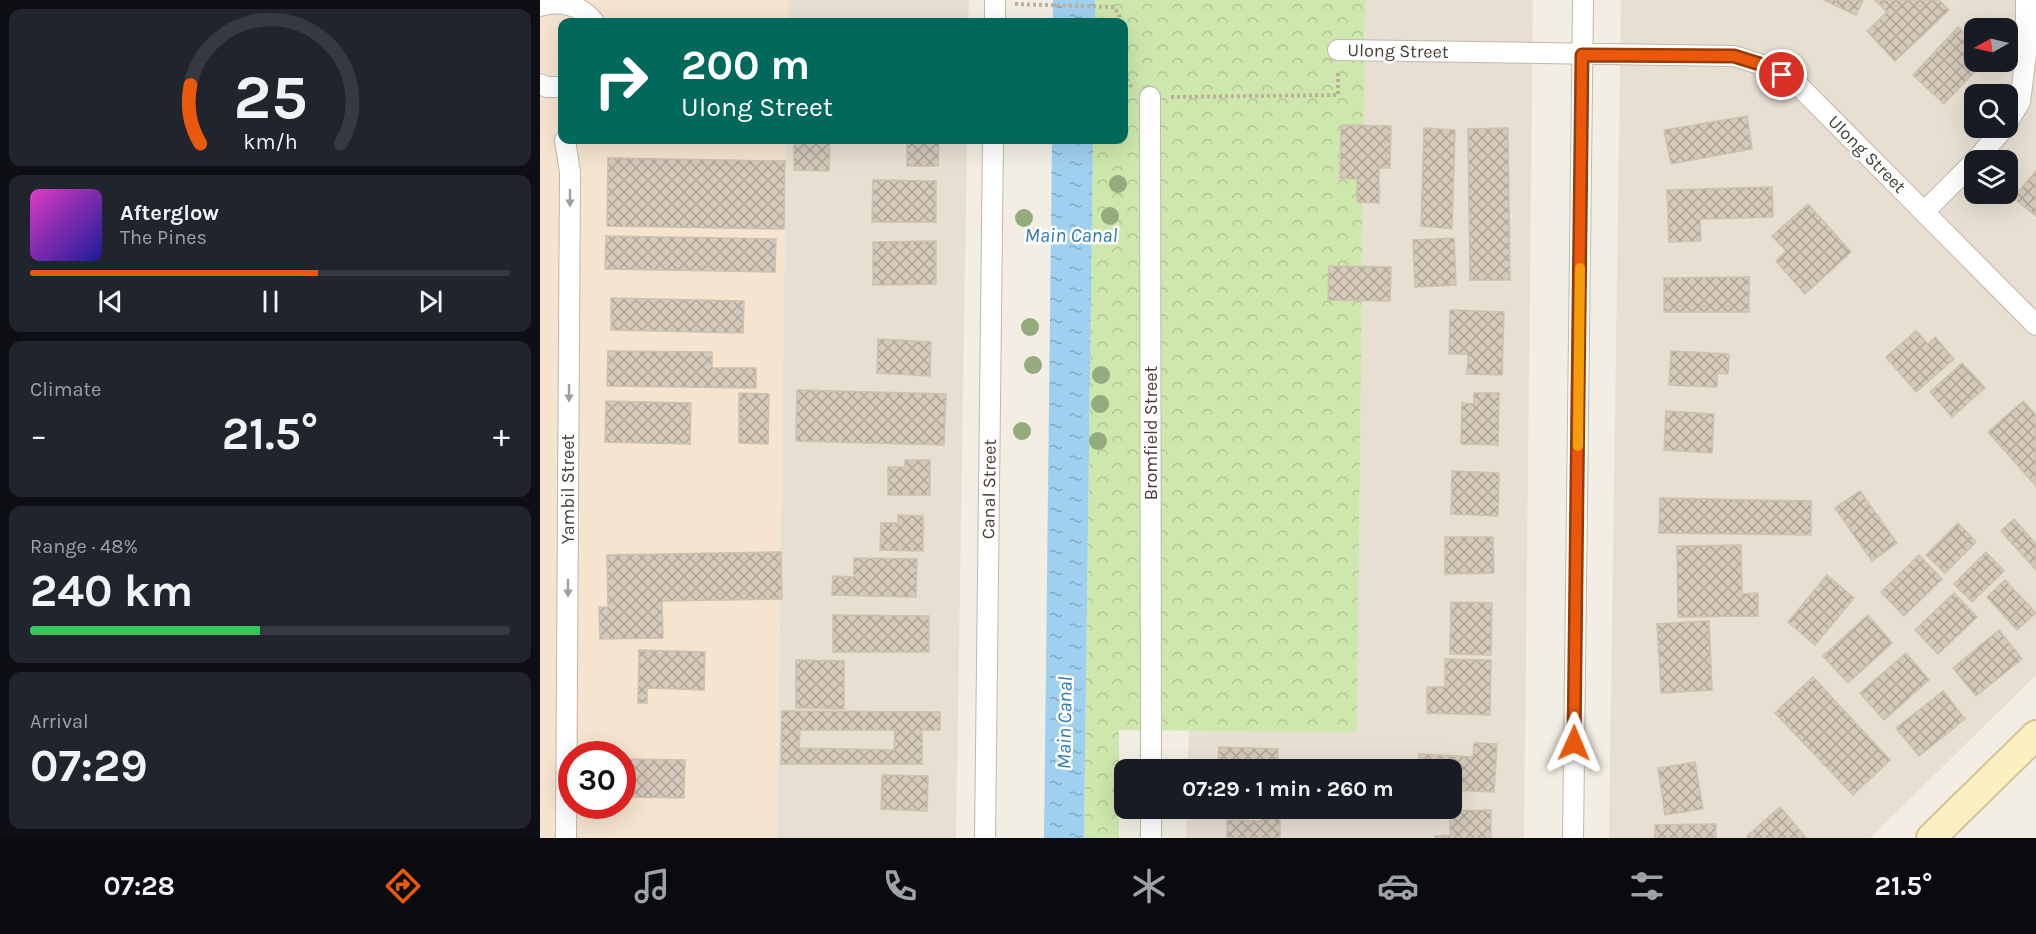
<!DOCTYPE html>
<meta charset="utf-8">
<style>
:root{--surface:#171b24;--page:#20242c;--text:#f1f3f6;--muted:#9ea1a6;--line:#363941;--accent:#ea580c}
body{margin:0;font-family:Karla,sans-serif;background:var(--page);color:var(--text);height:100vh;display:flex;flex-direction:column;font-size:22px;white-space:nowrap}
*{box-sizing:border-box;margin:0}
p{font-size:20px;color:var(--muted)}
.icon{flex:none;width:33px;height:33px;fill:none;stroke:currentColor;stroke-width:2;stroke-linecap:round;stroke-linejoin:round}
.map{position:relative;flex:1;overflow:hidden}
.side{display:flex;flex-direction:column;gap:9px;padding:9px;background:#0d0f14;width:540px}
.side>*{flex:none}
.banner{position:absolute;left:18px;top:18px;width:570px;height:126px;border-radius:12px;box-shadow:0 6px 24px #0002;background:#00695c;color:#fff;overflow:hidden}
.needle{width:39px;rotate:262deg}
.fabs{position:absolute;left:1424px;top:18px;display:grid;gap:12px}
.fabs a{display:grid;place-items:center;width:54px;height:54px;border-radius:12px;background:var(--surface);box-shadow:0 6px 24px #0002;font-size:30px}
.speed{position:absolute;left:18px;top:741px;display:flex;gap:12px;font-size:30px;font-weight:700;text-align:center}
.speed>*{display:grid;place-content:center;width:78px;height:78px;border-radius:50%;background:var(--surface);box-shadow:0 6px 24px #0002;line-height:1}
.speed .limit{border:9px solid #d22;background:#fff;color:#111}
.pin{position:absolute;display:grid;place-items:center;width:51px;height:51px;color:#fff;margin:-26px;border:3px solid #fff;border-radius:50%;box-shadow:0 2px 6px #0007}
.me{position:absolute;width:66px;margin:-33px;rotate:1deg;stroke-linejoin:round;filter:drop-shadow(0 0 4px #0008)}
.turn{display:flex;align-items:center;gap:21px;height:126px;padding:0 24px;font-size:27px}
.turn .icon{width:78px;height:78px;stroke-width:2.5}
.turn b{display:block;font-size:42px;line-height:51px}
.big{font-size:45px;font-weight:700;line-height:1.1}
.side .card{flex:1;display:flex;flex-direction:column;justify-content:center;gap:9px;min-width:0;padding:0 21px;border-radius:12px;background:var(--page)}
.side .dial{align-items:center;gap:0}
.dial svg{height:156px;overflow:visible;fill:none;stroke:var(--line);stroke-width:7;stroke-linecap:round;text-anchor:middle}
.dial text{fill:var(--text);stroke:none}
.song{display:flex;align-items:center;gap:18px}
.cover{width:72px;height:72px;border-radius:9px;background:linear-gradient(135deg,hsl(310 70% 55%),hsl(240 70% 35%))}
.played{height:6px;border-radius:3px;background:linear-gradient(90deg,var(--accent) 60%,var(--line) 60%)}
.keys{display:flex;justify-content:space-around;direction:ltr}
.heat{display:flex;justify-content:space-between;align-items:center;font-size:33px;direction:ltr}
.charge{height:9px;border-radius:4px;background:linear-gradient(90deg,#34c759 48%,var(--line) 0)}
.trip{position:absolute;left:574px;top:759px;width:348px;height:60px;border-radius:12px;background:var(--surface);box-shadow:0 6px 24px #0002;font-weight:700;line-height:60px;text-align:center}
.dock{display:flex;height:96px;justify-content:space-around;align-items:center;background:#090b0e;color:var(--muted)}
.dock .icon{width:42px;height:42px}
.dock .active{color:var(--accent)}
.dock b{font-size:27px;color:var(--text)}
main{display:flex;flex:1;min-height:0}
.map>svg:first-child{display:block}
</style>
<main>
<section class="side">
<div class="card dial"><svg viewBox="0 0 100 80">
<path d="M14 69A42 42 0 1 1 86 69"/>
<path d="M14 69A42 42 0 0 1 9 39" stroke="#ea580c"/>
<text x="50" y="56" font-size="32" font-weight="700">25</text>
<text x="50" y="72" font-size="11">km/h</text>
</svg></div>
<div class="card">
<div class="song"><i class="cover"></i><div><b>Afterglow</b><p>The Pines</p></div></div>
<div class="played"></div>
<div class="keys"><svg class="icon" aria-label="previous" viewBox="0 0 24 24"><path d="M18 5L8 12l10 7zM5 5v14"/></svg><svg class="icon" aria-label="pause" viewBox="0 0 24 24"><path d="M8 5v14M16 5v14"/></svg><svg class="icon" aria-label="next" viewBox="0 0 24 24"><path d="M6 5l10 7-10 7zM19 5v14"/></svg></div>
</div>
<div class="card"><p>Climate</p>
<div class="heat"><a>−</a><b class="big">21.5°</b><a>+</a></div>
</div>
<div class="card"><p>Range · 48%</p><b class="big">240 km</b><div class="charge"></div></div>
<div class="card"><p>Arrival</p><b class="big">07:29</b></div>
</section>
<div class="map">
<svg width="1496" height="838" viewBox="0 0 1496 838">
<defs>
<pattern id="park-crowns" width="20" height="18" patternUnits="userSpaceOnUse" patternTransform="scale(1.5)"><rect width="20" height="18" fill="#cde7ac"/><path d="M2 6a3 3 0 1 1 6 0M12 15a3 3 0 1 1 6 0" fill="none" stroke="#b1c795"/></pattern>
<pattern id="water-ripples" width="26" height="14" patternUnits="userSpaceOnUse" patternTransform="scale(1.5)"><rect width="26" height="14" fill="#a0d0f0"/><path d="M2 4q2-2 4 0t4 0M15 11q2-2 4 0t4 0" fill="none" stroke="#84aac3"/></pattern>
<pattern id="building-cross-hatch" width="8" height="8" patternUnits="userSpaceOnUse" patternTransform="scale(1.5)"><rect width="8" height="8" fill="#d4c9ba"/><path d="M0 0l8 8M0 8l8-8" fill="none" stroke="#aea598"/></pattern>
</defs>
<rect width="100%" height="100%" fill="#f2eee4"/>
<path fill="#e6dfd2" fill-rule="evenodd" d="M248 0H429L428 22H248Z
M825 0H993L984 838H646L647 809 912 808V770L648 769 649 730 817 732Z
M1081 0H1496V675L1330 838H1069ZM1434 28H1467V62H1434ZM1434 94H1467V128H1434ZM1434 160H1467V194H1434Z
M246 140H427L416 838H237Z"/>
<path fill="#f5e4cf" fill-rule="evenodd" d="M0 0H248V22H22V140H246L237 838H0ZM32 754H82V806H32Z"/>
<path fill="url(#park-crowns)" d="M555 0H825L817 732 579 730V838H544L553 140H584V22H555Z"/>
<path fill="url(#water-ripples)" d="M513 0H555V22H513Z
M512 140H553L544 838H504Z"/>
<path fill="url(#building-cross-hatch)" stroke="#cec1ad" stroke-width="1.5" fill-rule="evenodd" d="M1284 0H1323L1316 15Z
M1335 0H1399L1409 10 1355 61 1327 31 1347 12Z
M1418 27 1434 42V62H1444L1404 104 1373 75Z
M1207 116 1212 149 1131 164 1124 130Z
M801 125 851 126 850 168H839V203L817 202V179L800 178Z
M884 128 915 130 912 229 881 226Z
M968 128 970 280H930L928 129Z
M254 140H290L289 171 254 170Z
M367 140H399L398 166H367Z
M68 158 245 161 244 229 67 226Z
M1496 171V216L1473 198Z
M333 180 396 181V222H332Z
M1232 187 1233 217 1160 219 1161 241 1129 242 1127 190Z
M1268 204 1311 252 1265 294 1236 261 1246 251 1232 236Z
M66 236 236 239 235 272 65 269Z
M914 238 916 285 875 287 873 240Z
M396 241V284L333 285V242Z
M789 266 851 267 850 301 788 300Z
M1209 277V312H1124V278Z
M71 298 204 301 203 333 71 330Z
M910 310 964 312 962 375 927 374 928 354H909Z
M1376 331 1388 344 1395 337 1414 359 1376 392 1346 357Z
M338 339 391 342 390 376 337 373Z
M68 351 172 352V368H216V388L67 386Z
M1131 351 1189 354 1188 374 1177 373V387L1129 385Z
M1422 363 1445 388 1412 417 1390 392Z
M257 390 406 394 404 445 256 441Z
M199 393 229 394 228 444 199 443Z
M934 393H959L958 445 921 444 922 403 934 404Z
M66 401 151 403 150 444 65 442Z
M1483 401 1496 415V486L1448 432Z
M1126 411 1174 414 1172 453 1124 450Z
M365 460H390V495H348V467H365Z
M912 471 959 473 958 516 911 514Z
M1320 491 1357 543 1332 561 1295 508Z
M1120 498 1271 501V535L1119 533Z
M358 515 383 516V551L340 550 341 523H358Z
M1474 519 1496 544V570L1461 531Z
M1418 523 1436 542 1405 573 1386 555Z
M905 537H953L954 573 905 574Z
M1201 545 1202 594 1218 593V616L1138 617 1137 546Z
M241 552 242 599 122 601 123 638 60 639 59 607H68L67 555Z
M1446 552 1464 571 1432 602 1414 584Z
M1379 555 1402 579 1364 616 1341 592Z
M314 558 377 559 376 597 292 595 293 576 314 577Z
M1287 575 1314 598 1275 645 1248 622Z
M1465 580 1496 613 1477 630 1447 597Z
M1414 593 1437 617 1398 654 1375 630Z
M911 602 952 603 951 655 910 654Z
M293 615 389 616V652H293Z
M1328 615 1352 643 1308 683 1283 656Z
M1169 621 1172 690 1121 693 1117 624Z
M1459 630 1482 659 1436 696 1413 668Z
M99 650 165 652 164 690 107 688V703H98Z
M1366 653 1389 680 1344 720 1320 693Z
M905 659 951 660 950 715 887 713V687H905Z
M256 660 304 661V709L256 708Z
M1273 677 1350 760 1313 795 1235 713Z
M1403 691 1425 719 1379 756 1356 728Z
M242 711 400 712V730H382V764H241ZM260 730H355L354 750 259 748Z
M934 743 957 744 954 792 912 790V770H878L879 754 933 757Z
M679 747 738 749 737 770H678Z
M88 759 145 760 144 798 87 797Z
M1155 762 1163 809 1125 815 1118 768Z
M342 775 388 776 387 811 341 809Z
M1240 807 1266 838H1209L1207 836Z
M722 808H740V838H687V820L722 821Z
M951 810V838H895V836L910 835V811Z
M1176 824V838H1115V825Z"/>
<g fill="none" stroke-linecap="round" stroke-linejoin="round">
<g stroke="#c0b8aa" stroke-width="22">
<path id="street" d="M0 6C21 0 41 5 54 22
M455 22V0
M798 50 1194 56 1226 66 1258 85 1496 325
M0 84 7 87H22
M610 97 611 770
M1467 123 1480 102 1486 54V0
M25 140 30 172 26 838
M1436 160 1464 128
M1385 211 1434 162
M445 838 453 140
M611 838V808
M1033 838 1043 0"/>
</g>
<g stroke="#d5c396" stroke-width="32">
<path id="secondary" d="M1391 838 1496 735"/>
</g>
<path stroke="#bfb198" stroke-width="4" stroke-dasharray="3 3" stroke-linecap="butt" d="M475 4 574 7 580 17V22
M584 74 593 90
M631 97 798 95V71"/>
<use href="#street" stroke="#fff" stroke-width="20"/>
<use href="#secondary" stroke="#feefc2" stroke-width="28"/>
</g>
<g fill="#93ab7d">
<circle cx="578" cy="184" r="9"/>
<circle cx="570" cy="216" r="9"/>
<circle cx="484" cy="218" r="9"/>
<circle cx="490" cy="327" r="9"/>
<circle cx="493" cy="365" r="9"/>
<circle cx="561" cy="375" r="9"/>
<circle cx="560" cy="404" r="9"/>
<circle cx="482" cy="431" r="9"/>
<circle cx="558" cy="441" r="9"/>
</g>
<defs><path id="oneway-solid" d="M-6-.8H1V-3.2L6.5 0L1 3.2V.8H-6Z" transform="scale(1.5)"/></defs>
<g fill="#a29e9a">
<use href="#oneway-solid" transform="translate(30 198) rotate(90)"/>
<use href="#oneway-solid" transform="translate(29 393) rotate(90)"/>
<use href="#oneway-solid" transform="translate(28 588) rotate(90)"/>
</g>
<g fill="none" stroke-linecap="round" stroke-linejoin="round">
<g stroke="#983908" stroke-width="15">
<path id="route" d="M1034 743 1042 55 1194 56 1226 66 1242 75"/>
</g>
<use href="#route" stroke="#ea580c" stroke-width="10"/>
<path stroke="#f59e0b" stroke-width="10" d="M1038 446 1040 268"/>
</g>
<g text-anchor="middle" stroke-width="5" stroke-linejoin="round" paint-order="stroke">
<g font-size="18" fill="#443e34" stroke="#fff">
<text transform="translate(858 51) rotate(1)" y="6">Ulong Street</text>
<text transform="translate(1327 154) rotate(45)" y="6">Ulong Street</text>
<text transform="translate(611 433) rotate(-90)" y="6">Bromfield Street</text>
<text transform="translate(28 489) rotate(-90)" y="6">Yambil Street</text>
<text transform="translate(449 489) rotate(-89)" y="6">Canal Street</text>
</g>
<g font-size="20" font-style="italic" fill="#2e7baf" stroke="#fff">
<text x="531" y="242">Main Canal</text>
<text transform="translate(524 723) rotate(-89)" y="7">Main Canal</text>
</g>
</g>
</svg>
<div class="fabs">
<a><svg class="needle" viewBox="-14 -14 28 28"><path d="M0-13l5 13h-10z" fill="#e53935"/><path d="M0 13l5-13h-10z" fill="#9ea1a6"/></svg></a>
<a><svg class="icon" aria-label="search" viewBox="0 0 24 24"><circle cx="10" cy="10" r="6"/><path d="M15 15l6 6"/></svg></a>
<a><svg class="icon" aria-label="layers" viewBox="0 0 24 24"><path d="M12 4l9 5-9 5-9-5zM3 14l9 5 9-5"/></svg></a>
</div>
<div class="speed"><div class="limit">30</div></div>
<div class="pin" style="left:1242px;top:75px;background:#d93025"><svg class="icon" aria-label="arrive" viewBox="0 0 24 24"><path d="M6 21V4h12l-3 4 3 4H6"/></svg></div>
<svg class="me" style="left:1034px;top:743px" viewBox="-20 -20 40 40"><path d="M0-17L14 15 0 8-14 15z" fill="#ea580c" stroke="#fff" stroke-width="4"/></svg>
<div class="trip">07:29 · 1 min · 260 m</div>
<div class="banner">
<div class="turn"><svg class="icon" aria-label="right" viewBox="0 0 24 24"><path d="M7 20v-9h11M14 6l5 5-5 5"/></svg><div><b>200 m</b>Ulong Street</div></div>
</div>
</div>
</main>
<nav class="dock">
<b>07:28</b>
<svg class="icon active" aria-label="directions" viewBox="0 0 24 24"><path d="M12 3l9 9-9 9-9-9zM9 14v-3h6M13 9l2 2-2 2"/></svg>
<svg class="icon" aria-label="music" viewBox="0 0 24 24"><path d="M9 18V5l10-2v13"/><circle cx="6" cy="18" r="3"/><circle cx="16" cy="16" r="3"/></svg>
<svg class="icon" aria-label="phone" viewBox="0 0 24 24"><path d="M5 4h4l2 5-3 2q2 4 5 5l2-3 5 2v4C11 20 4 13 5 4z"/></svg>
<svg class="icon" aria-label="climate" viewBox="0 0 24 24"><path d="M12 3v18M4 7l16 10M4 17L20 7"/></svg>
<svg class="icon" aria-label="car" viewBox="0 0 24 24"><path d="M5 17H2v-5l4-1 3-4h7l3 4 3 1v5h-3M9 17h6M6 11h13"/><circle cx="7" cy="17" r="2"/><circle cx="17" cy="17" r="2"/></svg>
<svg class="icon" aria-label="filters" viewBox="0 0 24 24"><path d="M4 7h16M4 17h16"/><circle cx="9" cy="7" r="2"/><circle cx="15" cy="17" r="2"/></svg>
<b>21.5°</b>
</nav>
